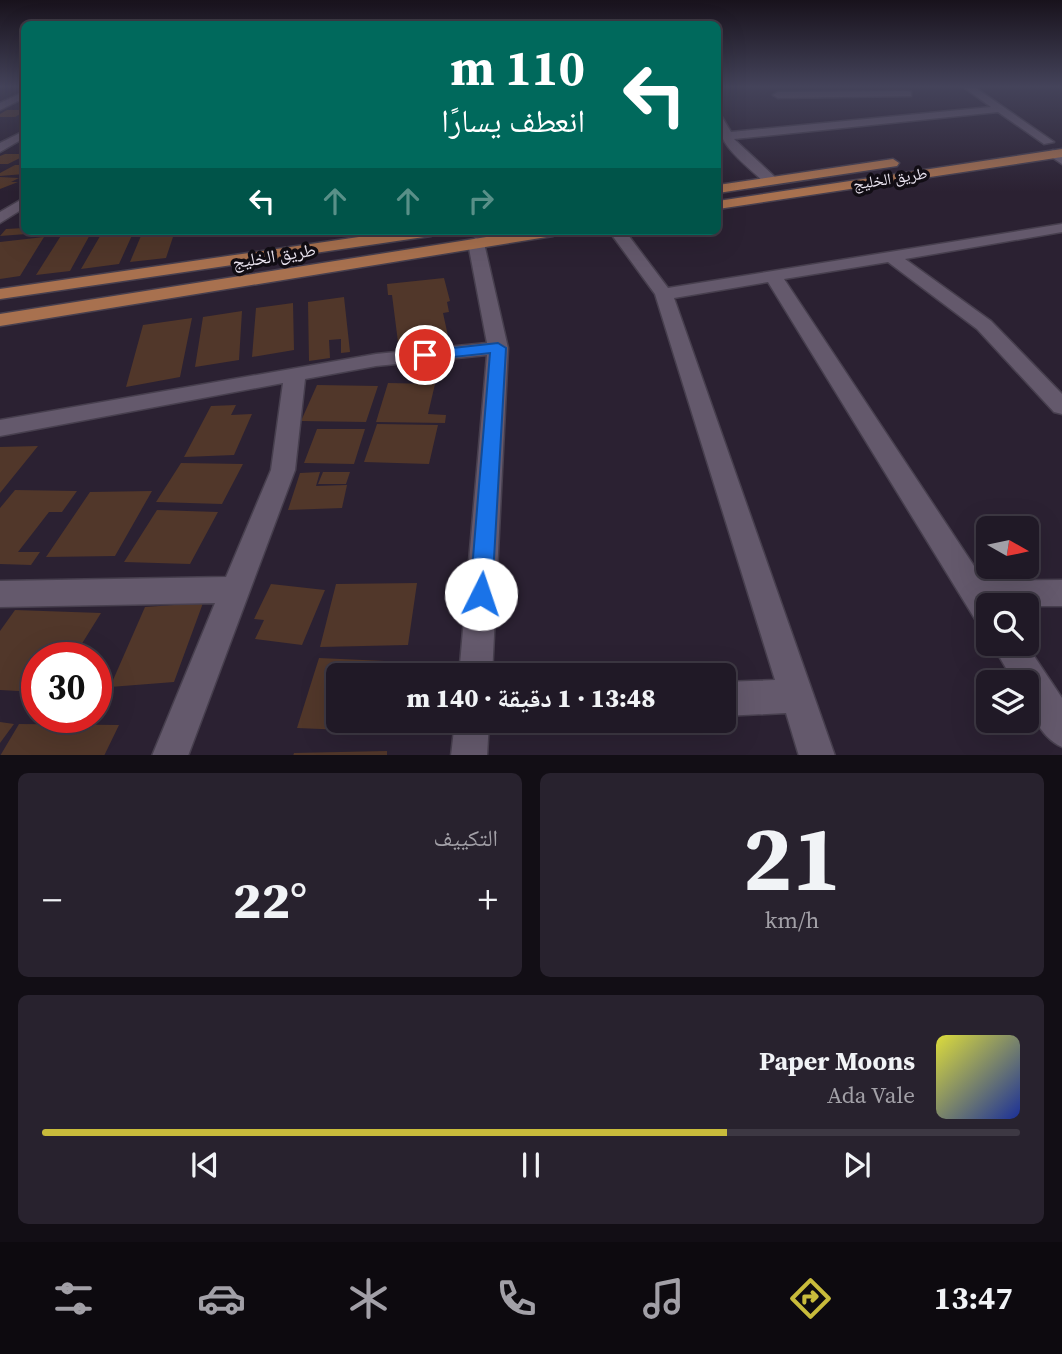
<!DOCTYPE html>
<html lang="ar">
<meta charset="utf-8">
<style>
:root{--surface:#201926;--page:#28222e;--text:#f1f3f6;--muted:#a2a0a7;--line:#3d3843;--accent:#c8bb3b}
body{margin:0;font-family:"Source Serif 4","Noto Naskh Arabic",serif;background:var(--page);color:var(--text);direction:rtl;height:100vh;display:flex;flex-direction:column;font-size:26px;white-space:nowrap}
*{box-sizing:border-box;margin:0}
p{font-size:23px;color:var(--muted)}
.icon{flex:none;width:38px;height:38px;fill:none;stroke:currentColor;stroke-width:2;stroke-linecap:round;stroke-linejoin:round}
.map{position:relative;height:755px;overflow:hidden;direction:ltr}
.drawer{display:flex;flex-direction:column;gap:18px;padding:18px;background:#120e15;flex:1}
.drawer>*{flex:none}
.banner{position:absolute;left:21px;top:21px;width:700px;height:214px;border-radius:10px;box-shadow:0 7px 28px #0002,0 0 0 2px var(--line);direction:rtl;background:#00695c;color:#fff;overflow:hidden}
.needle{width:46px;rotate:99deg}
.buttons{position:absolute;left:976px;top:516px;display:grid;gap:14px}
.buttons a{display:grid;place-items:center;width:63px;height:63px;border-radius:10px;background:var(--surface);box-shadow:0 7px 28px #0002,0 0 0 2px var(--line);font-size:35px}
.speed{position:absolute;left:21px;top:642px;display:flex;gap:14px;font-size:35px;font-weight:700;text-align:center}
.speed>*{display:grid;place-content:center;width:91px;height:91px;border-radius:50%;background:var(--surface);box-shadow:0 7px 28px #0002,0 0 0 2px var(--line);line-height:1}
.speed .limit{border:10px solid #d22;background:#fff;color:#111}
.pin{position:absolute;display:grid;place-items:center;width:60px;height:60px;color:#fff;margin:-30px;border:4px solid #fff;border-radius:50%;box-shadow:0 2px 7px #0007}
.me{position:absolute;width:77px;margin:-38px;rotate:4deg;stroke-linejoin:round;filter:drop-shadow(0 0 5px #0008)}
.turn{display:flex;align-items:center;gap:24px;height:147px;padding:0 21px;font-size:32px}
.turn .icon{width:91px;height:91px;stroke-width:2.5}
.turn b{display:block;font-size:49px;line-height:60px}
.lanes{display:flex;align-items:center;height:66px;padding:0 21px;background:#0003;justify-content:center;gap:35px;direction:ltr}
.lanes .off{opacity:.35}
.big{font-size:52px;font-weight:800;line-height:1.1}
.drawer .widget{flex:1;display:flex;flex-direction:column;justify-content:center;gap:10px;min-width:0;padding:0 24px;border-radius:10px;background:var(--page)}
.drawer .dial{align-items:center;gap:0}
.dial b{font-size:91px;line-height:1}
.song{display:flex;align-items:center;gap:21px}
.cover{width:84px;height:84px;border-radius:10px;background:linear-gradient(135deg,hsl(60 70% 55%),hsl(230 70% 35%))}
.played{height:7px;border-radius:4px;background:linear-gradient(90deg,var(--accent) 70%,var(--line) 70%)}
.keys{display:flex;justify-content:space-around;direction:ltr}
.heat{display:flex;justify-content:space-between;align-items:center;font-size:38px;direction:ltr}
.drawer .tiles{flex:1;display:grid;gap:18px;grid-template-columns:1fr 1fr}
.widget:last-child{grid-column:span 2}
.trip{position:absolute;left:326px;top:663px;width:410px;height:70px;border-radius:10px;background:var(--surface);box-shadow:0 7px 28px #0002,0 0 0 2px var(--line);font-weight:800;line-height:70px;text-align:center;direction:rtl}
.dock{display:flex;height:112px;justify-content:space-around;align-items:center;background:#0d0a0f;color:var(--muted)}
.dock .icon{width:49px;height:49px}
.dock .on{color:var(--accent)}
.dock b{font-size:32px;color:var(--text)}
.map>svg:first-child{display:block}
</style>
<div class="map">
<svg width="1062" height="756" viewBox="0 0 1062 756">
<rect width="100%" height="100%" fill="#2b2132"/>
<path fill="#51372a" d="M7 110H24V112L15 117H0V114Z
M5 154H24V156L8 164H0V156Z
M15 165H24V174L0 176V173Z
M0 177 19 178 11 182H18L0 189Z
M24 228V231L40 233 0 236 6 229Z
M92 231 70 271 36 275 62 234Z
M103 231H134L119 264 81 269Z
M143 231H175L166 258 130 262Z
M210 231H246L247 233 208 237Z
M44 237 20 276 0 279V242Z
M444 278 450 301 447 302 449 312 443 313 448 336 398 342 392 295H388L387 284Z
M344 297 350 352 341 353V339L329 340 330 358 309 361 308 302Z
M293 303 294 350 252 357 256 308Z
M242 311 239 360 195 367 203 317Z
M192 318 180 377 126 387 143 325Z
M388 383 435 384 428 414 446 415 445 423 376 422Z
M317 385 378 386 366 422 301 421Z
M236 405 231 415 252 414 234 455 184 457 211 406Z
M377 424 438 425 429 464 364 462Z
M317 429H365L354 464 304 463Z
M38 446 0 493V447Z
M181 463 243 464 222 504 156 502Z
M320 472 316 486 347 485 342 508 288 510 300 473Z
M323 472H350L346 484H318Z
M15 490 77 491 62 512H49L18 552H40L31 565 0 564V508Z
M152 491 115 556 46 557 90 492Z
M157 510 218 512 190 564 124 562Z
M417 583 408 645 320 647 336 584Z
M271 584 325 590 302 645 255 639 264 620 254 619Z
M203 603 174 682 110 687 145 607Z
M15 610 101 613 73 658H37V692L0 690V631Z
M319 658 407 662 405 676H338V721H395L393 732 297 728Z
M0 722 14 724 0 743Z
M19 724 119 725 104 756H0Z
M387 751V756H293L294 753Z"/>
<g fill="none" stroke-linecap="round" stroke-linejoin="round">
<g stroke="#473f4e" stroke-width="3">
<path id="street" d="M962 86H973L1054 142 1044 144 998 112 734 139 776 178V184H766C747 165 715 145 718 116L722 117 731 132 991 107Z
M908 91 911 92V96L778 98 773 95 778 92Z
M24 92V98L0 110V103Z
M24 131V138L0 152V143Z
M1053 150 1062 155V164L1047 154Z
M24 198V208L0 223V212Z
M1062 224V232L905 259 991 321 1062 394V414L1054 412 977 329 888 262 784 279 984 581 1062 580V606H989V628L978 624 768 282 674 298 835 756H799L786 713 723 716V682L775 680 655 294 609 231H625L668 288Z
M476 238 484 243 508 348 492 676H459L487 355 376 366 305 379 295 470 188 756H152L215 603 0 607V581L226 577 271 470 283 383 0 436V420L376 354 487 343 468 243Z
M992 644H1026L1062 698V747C1038 736 1027 707 1027 682H1014Z
M455 721H489L487 756H451Z"/>
</g>
<g stroke="#473f4e" stroke-width="3">
<path id="primary" d="M1062 149V157L718 209V201Z
M893 159 899 163 897 166 718 193V185Z
M400 231H439L431 236 0 299V289Z
M525 231H561L553 236 0 326V314Z"/>
</g>
<use href="#street" fill="#64596c" fill-rule="evenodd"/>
<use href="#primary" fill="#a8714f" fill-rule="evenodd"/>
</g>
<linearGradient id="sky" x2="0" y2="1"><stop stop-color="#18121c"/><stop offset="0.45" stop-color="#44435a"/><stop offset="1" stop-color="#44435a" stop-opacity="0"/></linearGradient>
<rect width="1062" height="192" fill="url(#sky)"/>
<path fill="#1a73e8" stroke="#114b97" stroke-width="2" d="M498 343 506 348 492 594 489 601 481 603 473 601 470 594 490 353 425 360 417 355 425 351Z"/>
<g text-anchor="middle" stroke-width="7" stroke-linejoin="round" paint-order="stroke">
<g font-size="16" fill="#ece6f2" stroke="#110d14">
<text transform="translate(890 178) rotate(-9)" y="6">طريق الخليج</text>
</g>
<g font-size="18" fill="#ece6f2" stroke="#110d14">
<text transform="translate(274 256) rotate(-9)" y="6">طريق الخليج</text>
</g>
</g>
</svg>
<div class="buttons">
<a><svg class="needle" viewBox="-14 -14 28 28"><path d="M0-13l5 13h-10z" fill="#e53935"/><path d="M0 13l5-13h-10z" fill="#a2a0a7"/></svg></a>
<a><svg class="icon" aria-label="search" viewBox="0 0 24 24"><circle cx="10" cy="10" r="6"/><path d="M15 15l6 6"/></svg></a>
<a><svg class="icon" aria-label="layers" viewBox="0 0 24 24"><path d="M12 4l9 5-9 5-9-5zM3 14l9 5 9-5"/></svg></a>
</div>
<div class="speed"><div class="limit">30</div></div>
<div class="pin" style="left:425px;top:355px;background:#d93025"><svg class="icon" aria-label="arrive" viewBox="0 0 24 24"><path d="M6 21V4h12l-3 4 3 4H6"/></svg></div>
<svg class="me" style="left:481px;top:594px" viewBox="-20 -20 40 40"><circle r="19" fill="#fff"/><path d="M0-13L10 11 0 6-10 11z" fill="#1a73e8"/></svg>
<div class="trip">13:48 · 1 دقيقة · 140 m</div>
<div class="banner">
<div class="turn"><svg class="icon" aria-label="left" viewBox="0 0 24 24"><path d="M17 20v-9H6M10 6l-5 5 5 5"/></svg><div><b>110 m</b>انعطف يسارًا</div></div>
<div class="lanes"><svg class="icon" aria-label="left" viewBox="0 0 24 24"><path d="M17 20v-9H6M10 6l-5 5 5 5"/></svg><svg class="icon off" aria-label="ahead" viewBox="0 0 24 24"><path d="M12 20V5M6 11l6-6 6 6"/></svg><svg class="icon off" aria-label="ahead" viewBox="0 0 24 24"><path d="M12 20V5M6 11l6-6 6 6"/></svg><svg class="icon off" aria-label="right" viewBox="0 0 24 24"><path d="M7 20v-9h11M14 6l5 5-5 5"/></svg></div>
</div>
</div>
<section class="drawer">
<div class="tiles">
<div class="widget dial"><b>21</b><p>km/h</p></div>
<div class="widget"><p>التكييف</p>
<div class="heat"><a>−</a><b class="big">22°</b><a>+</a></div>
</div>
<div class="widget">
<div class="song"><i class="cover"></i><div><b>Paper Moons</b><p>Ada Vale</p></div></div>
<div class="played"></div>
<div class="keys"><svg class="icon" aria-label="previous" viewBox="0 0 24 24"><path d="M18 5L8 12l10 7zM5 5v14"/></svg><svg class="icon" aria-label="pause" viewBox="0 0 24 24"><path d="M8 5v14M16 5v14"/></svg><svg class="icon" aria-label="next" viewBox="0 0 24 24"><path d="M6 5l10 7-10 7zM19 5v14"/></svg></div>
</div>
</div>
</section>
<nav class="dock">
<b>13:47</b>
<svg class="icon on" aria-label="directions" viewBox="0 0 24 24"><path d="M12 3l9 9-9 9-9-9zM9 14v-3h6M13 9l2 2-2 2"/></svg>
<svg class="icon" aria-label="music" viewBox="0 0 24 24"><path d="M9 18V5l10-2v13"/><circle cx="6" cy="18" r="3"/><circle cx="16" cy="16" r="3"/></svg>
<svg class="icon" aria-label="phone" viewBox="0 0 24 24"><path d="M5 4h4l2 5-3 2q2 4 5 5l2-3 5 2v4C11 20 4 13 5 4z"/></svg>
<svg class="icon" aria-label="climate" viewBox="0 0 24 24"><path d="M12 3v18M4 7l16 10M4 17L20 7"/></svg>
<svg class="icon" aria-label="car" viewBox="0 0 24 24"><path d="M5 17H2v-5l4-1 3-4h7l3 4 3 1v5h-3M9 17h6M6 11h13"/><circle cx="7" cy="17" r="2"/><circle cx="17" cy="17" r="2"/></svg>
<svg class="icon" aria-label="filters" viewBox="0 0 24 24"><path d="M4 7h16M4 17h16"/><circle cx="9" cy="7" r="2"/><circle cx="15" cy="17" r="2"/></svg>
</nav>
